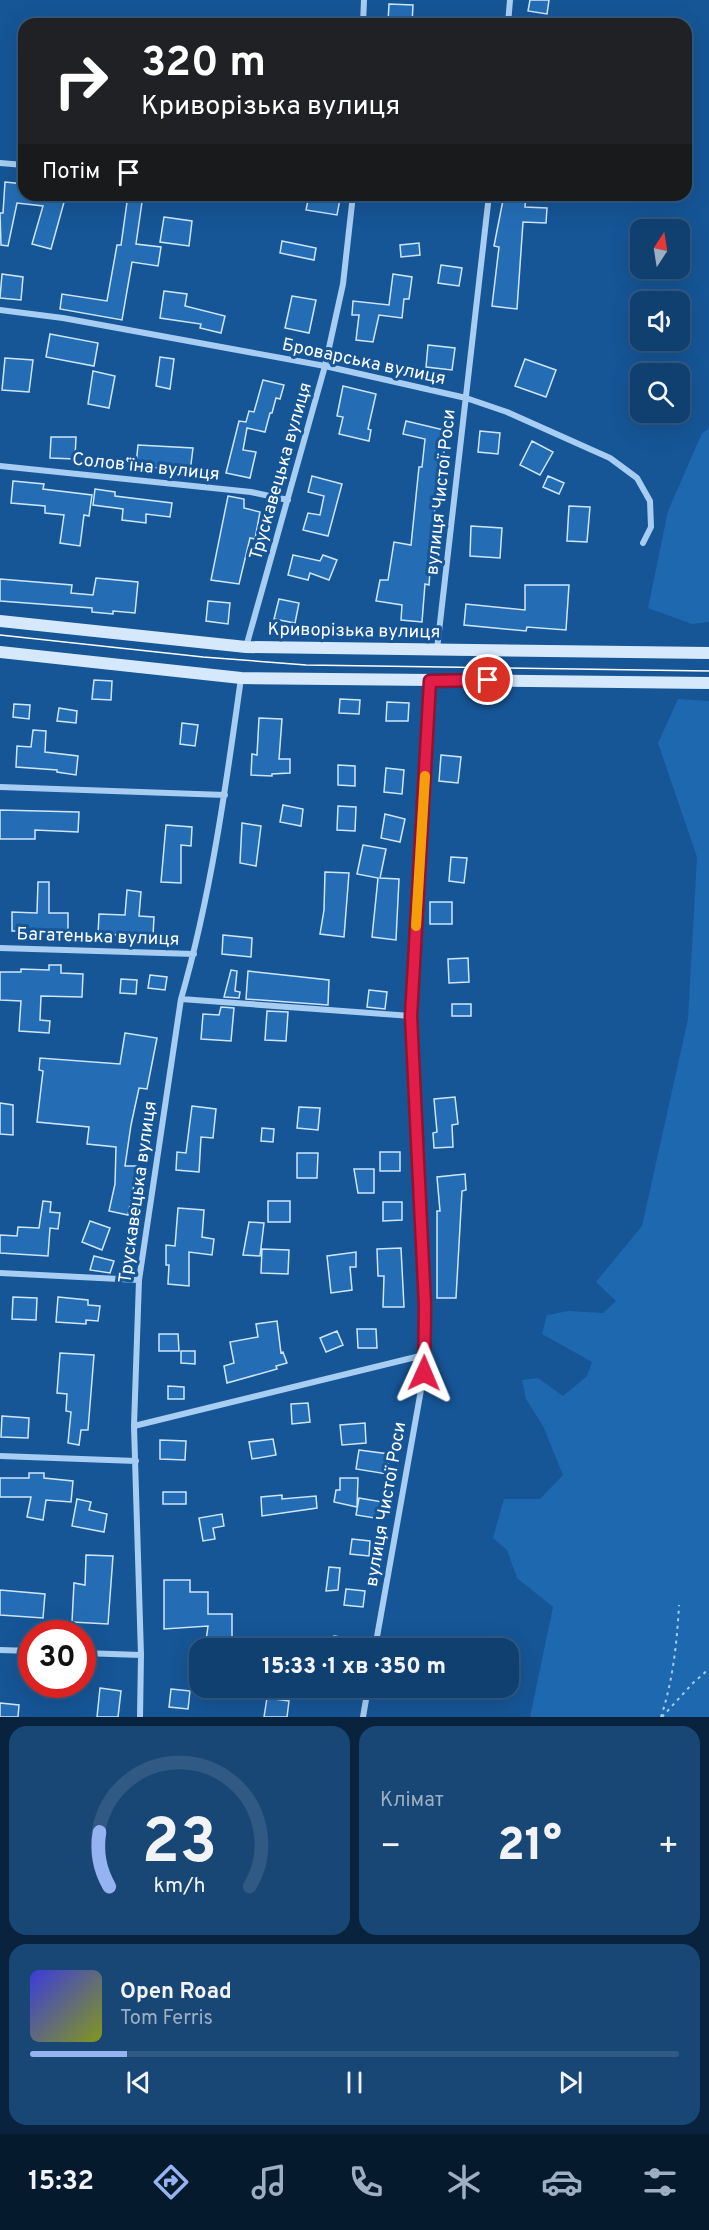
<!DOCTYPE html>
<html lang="uk">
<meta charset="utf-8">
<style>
:root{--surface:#104070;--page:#194775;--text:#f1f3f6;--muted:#9cafc3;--line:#305983;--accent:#95b2f1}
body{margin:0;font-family:Overpass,sans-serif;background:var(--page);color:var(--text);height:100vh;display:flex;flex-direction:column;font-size:22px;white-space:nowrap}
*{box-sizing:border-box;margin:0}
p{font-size:20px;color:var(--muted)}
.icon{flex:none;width:33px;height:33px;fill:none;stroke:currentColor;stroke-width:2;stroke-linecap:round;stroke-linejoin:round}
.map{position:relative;height:1717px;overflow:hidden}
.details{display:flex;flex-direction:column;gap:9px;padding:9px;background:#09233e;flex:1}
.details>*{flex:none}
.top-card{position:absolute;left:18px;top:18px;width:674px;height:183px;border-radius:18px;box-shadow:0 6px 24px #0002,0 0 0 2px var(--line);background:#202124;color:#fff;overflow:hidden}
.needle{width:39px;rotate:12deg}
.controls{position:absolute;left:630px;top:219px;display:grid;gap:12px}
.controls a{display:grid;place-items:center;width:60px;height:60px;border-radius:12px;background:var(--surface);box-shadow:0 6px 24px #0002,0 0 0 2px var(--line);font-size:30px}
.speed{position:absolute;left:18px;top:1620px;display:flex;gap:12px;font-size:30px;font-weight:700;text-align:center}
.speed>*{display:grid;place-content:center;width:78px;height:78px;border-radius:50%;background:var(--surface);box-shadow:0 6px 24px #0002,0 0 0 2px var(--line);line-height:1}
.speed .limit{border:9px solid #d22;background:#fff;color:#111}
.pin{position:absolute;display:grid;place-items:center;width:51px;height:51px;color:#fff;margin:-26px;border:3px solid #fff;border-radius:50%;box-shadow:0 2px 6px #0007}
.me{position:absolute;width:66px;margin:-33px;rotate:1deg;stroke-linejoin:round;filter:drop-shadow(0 0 4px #0008)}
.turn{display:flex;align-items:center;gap:21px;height:126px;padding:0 24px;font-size:27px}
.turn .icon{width:78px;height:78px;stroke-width:2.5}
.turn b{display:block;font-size:42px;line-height:51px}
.then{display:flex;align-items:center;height:57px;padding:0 24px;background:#0003;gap:12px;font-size:22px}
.big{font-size:45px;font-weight:800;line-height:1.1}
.details .widget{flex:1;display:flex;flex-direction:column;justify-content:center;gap:9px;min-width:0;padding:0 21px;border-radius:18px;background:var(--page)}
.details .dial{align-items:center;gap:0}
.dial svg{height:156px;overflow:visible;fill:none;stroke:var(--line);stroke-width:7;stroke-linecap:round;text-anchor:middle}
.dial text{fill:var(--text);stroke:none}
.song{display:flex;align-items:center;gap:18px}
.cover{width:72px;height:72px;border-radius:9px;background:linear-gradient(135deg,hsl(240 70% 55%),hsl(70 70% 35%))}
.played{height:6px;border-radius:3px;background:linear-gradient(90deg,var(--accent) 15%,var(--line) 15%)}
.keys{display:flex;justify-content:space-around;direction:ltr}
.heat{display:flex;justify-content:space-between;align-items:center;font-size:33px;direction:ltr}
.details .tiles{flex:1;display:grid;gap:9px;grid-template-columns:1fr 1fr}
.widget:last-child{grid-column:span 2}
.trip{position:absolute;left:189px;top:1638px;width:330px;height:60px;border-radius:18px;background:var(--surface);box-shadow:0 6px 24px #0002,0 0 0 2px var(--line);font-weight:800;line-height:60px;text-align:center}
.tab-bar{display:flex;height:96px;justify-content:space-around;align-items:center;background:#061a2d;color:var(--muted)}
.tab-bar .icon{width:42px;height:42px}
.tab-bar .active{color:var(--accent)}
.tab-bar b{font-size:27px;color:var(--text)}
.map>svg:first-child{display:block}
</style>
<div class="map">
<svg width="709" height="1717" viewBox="0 0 709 1717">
<rect width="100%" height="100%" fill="#165596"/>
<path fill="#1e68b0" d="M709 428V622L692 624 648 608 668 511 702 433Z
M678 699 709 701V1717H530L553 1607 517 1578 507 1550 493 1538 504 1499H540L563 1475 543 1426 526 1399 522 1380 538 1378 563 1396 587 1376 592 1362 542 1334 547 1315 568 1311 603 1313 616 1301 596 1282 642 1226 688 1019 697 857 658 743Z"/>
<path fill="#246db5" stroke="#cee6fc" stroke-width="1.5" d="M530 0H549L547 14 528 11Z
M389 4 413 5 412 24 388 22Z
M5 182 24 184V195H66L51 249 32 244 43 206 17 203 8 246 1 245 0 213H3Z
M128 195H143L136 244 161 247 158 266 132 262 122 320 60 309 62 294 107 301 117 245H121Z
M309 195 340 199 337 215 306 210Z
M504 195H526L525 207 547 208 546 223 523 222 517 309 492 306 499 247 494 246Z
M164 217 192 221 189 246 160 242Z
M282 241 316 248 314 260 280 253Z
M419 243 420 255 401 257 400 245Z
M441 265 462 268 459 286 438 283Z
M2 274 23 277 21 300 0 298Z
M393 274 412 277 409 299H404L402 318 379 315 373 342 356 340 359 315H352L353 301 389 305Z
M164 291 187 294 185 306 225 316 221 333 200 328 201 324 160 318Z
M292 296 316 300 309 333 285 328Z
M50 334 98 343 94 366 46 357Z
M428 345 455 348 452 370 426 367Z
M160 357 174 359 170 389 156 386Z
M5 358 33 360 29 392 2 390Z
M525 359 556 370 546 397 515 386Z
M93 371 115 376 109 408 88 404Z
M263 380 284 385 280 399 276 398 272 413H270L265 432 247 428 243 450 256 452 250 478 226 473 239 421 246 422 249 411 254 412Z
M343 386 376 394 368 429 371 430 369 441 339 434 343 417 337 416Z
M406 421 444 430 440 445 445 446 435 506 429 585 425 584 422 622 401 620 402 605 376 601 380 580H388L394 542 411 545 419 467H422L425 439 403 434Z
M480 431 500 433 498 454 478 452Z
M51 437H76L75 459 50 458Z
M532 441 553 452 540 475 520 465Z
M138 445 193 448 190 472 136 465Z
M312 476 342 484 328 536 303 530 308 513 320 515 324 496 308 492Z
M548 476 564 483 559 494 543 487Z
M13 481 44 484 43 489 92 495 89 516 84 515 80 546 60 543 64 515 45 513V506L11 503Z
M95 489 115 492V496L172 503 170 517 146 514V523L122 520 123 509 93 505Z
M228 496 244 499V508L260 512 255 539 250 538 239 584 211 580Z
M569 506 590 507 587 542 567 541Z
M471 526 502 528 500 558 470 556Z
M293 555 320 561 323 555 337 560 329 580 310 573 308 580 288 575Z
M96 578 138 582 135 613 113 611V614L92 612V608L0 601V579L72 585 71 593 93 595Z
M525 585H569L566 630 527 627 526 631 464 625 466 604 525 610Z
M279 599 299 603 295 623 274 619Z
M208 601 230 603 228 624 206 621Z
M94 680 112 681 111 700 92 699Z
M340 699 360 700 359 714 339 713Z
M387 702 409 703 408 721H386Z
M14 704 30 705 29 719 13 717Z
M59 708 77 711 76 723 57 721Z
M259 718 282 719 279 759H290V773L272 774V776L251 775 252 754 257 755Z
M182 723 198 725 195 746 180 744Z
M33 730 46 731 45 752 78 756 76 775 57 772V770L16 767 17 746 31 747Z
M441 755 461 757 458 783 439 781Z
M338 765 355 766V786L338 785Z
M386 768 404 770 402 794 384 792Z
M283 805 303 809 301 826 280 822Z
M338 806 356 807 355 831 337 830Z
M0 810 79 812 78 832 35 830V839H0Z
M385 814 405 819 400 842 381 838Z
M242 823 261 826 256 866 240 863Z
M166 825 192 827 191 846 181 845V883L161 882Z
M363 845 386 849 380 878 399 879 396 940 372 937 378 878 357 874Z
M451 857 467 858 464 883 449 881Z
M325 872 349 873 344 937 320 934 324 910Z
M38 882H49V913H68V931H12V912L37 913Z
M127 890 141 892 139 916 154 917 153 936 98 934 99 914 125 915Z
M430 902H452V924H430Z
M223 935 252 938 251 957 222 954Z
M468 958 469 982 449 983 448 959Z
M49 965H61V973L83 974 82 997 41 996 40 1020 50 1021 49 1033 19 1031 21 1001 0 1000V972H21V969L49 970Z
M231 970 237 971 235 991 240 992 239 998 224 997Z
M248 971 329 980 328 1005 246 999Z
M150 975 167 977 165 990 148 988Z
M121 979 137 980 136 994 120 993Z
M369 990 387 992 385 1009 367 1007Z
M452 1004H471V1016H452Z
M221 1007 234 1008 231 1041 201 1039 203 1014 219 1015Z
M267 1011 288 1012 286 1041 265 1040Z
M125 1033 157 1038 147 1089 139 1088 131 1125 125 1166H137L136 1185H134L128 1215 109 1211 115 1184 116 1147 87 1144 89 1127 37 1122 43 1071 39 1070 40 1058 120 1064Z
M455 1097 458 1124 452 1125 453 1147 434 1148 433 1133 437 1132 434 1099Z
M0 1103 13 1105V1135L0 1134Z
M192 1106 216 1109 213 1138 201 1137 199 1172 176 1170 177 1152 186 1153Z
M299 1107 320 1108 318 1130 297 1128Z
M262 1128 274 1129 273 1142 261 1141Z
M380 1152H400V1171H380Z
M297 1153H318L317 1178H297Z
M354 1169H374V1193H358Z
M465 1174 466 1190 462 1191 456 1298H437V1211H440L437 1177Z
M43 1201 51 1202 50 1212 60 1213 58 1229 50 1228 48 1256 0 1253V1235L17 1236 18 1227 39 1228Z
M268 1201H290V1222H268Z
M383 1202H402V1220L383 1221Z
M178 1208 204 1210 202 1237 214 1239 212 1255 189 1252V1286L168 1284 169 1265H166V1245L175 1246Z
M90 1221 110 1228 102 1250 82 1242Z
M249 1222 264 1223 260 1256 243 1255Z
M401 1248 404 1307H383L384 1276H378L377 1249Z
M262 1249 289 1250 288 1274 261 1273Z
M356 1252V1267H350L352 1290 331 1293 327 1256Z
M94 1256 114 1261 110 1273 90 1270Z
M13 1297 37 1298 36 1320 12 1319Z
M58 1297 88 1300V1305L100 1306 98 1321 86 1320V1324L56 1322Z
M277 1321 281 1353 283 1352 287 1363 276 1366 277 1369 227 1383 224 1366 234 1363 230 1342 258 1337 256 1324Z
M357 1329H376L377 1348H358Z
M337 1331 343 1345 326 1352 320 1338Z
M159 1334H178L179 1351H159Z
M181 1351H195V1364L181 1363Z
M60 1353 94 1355 88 1430H81L79 1445 68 1443 71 1412 66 1411 67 1394 57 1393Z
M168 1386 184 1387V1399H168Z
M308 1403 310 1422 292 1424 291 1404Z
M2 1416 29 1418 28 1438 1 1437Z
M365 1423 366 1443 342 1445 340 1425Z
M273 1439 276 1455 252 1459 249 1442Z
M160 1440 186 1441 185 1460 160 1459Z
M359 1450 389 1454 387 1474 356 1469Z
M29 1473H44V1478L73 1481 71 1502 46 1500 43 1520 27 1517 31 1497H0V1478H29Z
M340 1478H358L357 1507 334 1502 336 1490H340Z
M163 1492H186V1504H163Z
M282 1495V1499L316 1496 317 1508 262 1516 261 1497Z
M359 1498 383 1502 381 1519 356 1515Z
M77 1499 91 1502 89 1510 107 1514 104 1532 72 1526Z
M222 1514 224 1526 213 1528 215 1539 203 1541 199 1518Z
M352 1539 370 1541 369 1556 350 1554Z
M86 1555 113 1556 108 1624 72 1622 74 1583 85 1585Z
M329 1567 340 1568 338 1590 326 1591Z
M164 1580H190V1592H208V1614H232V1638L260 1641 259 1648H205L208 1626 164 1629Z
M346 1589 365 1591 363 1607 344 1605Z
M0 1590 45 1594 43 1618 0 1615Z
M334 1636 370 1642V1648H332Z
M100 1688 121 1691 118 1717H97Z
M171 1689 190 1691 188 1709 169 1707Z
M267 1698 289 1701 287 1717H264Z
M0 1703 19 1705 18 1717H0Z"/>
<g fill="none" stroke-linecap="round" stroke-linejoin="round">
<path stroke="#a7cdf2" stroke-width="2" stroke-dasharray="3 4.5" stroke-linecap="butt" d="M661 1717C673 1680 677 1643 679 1605
M662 1717 693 1683 709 1669"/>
<path stroke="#a7cdf2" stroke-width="6" d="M363 24 364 0
M508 24 510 0
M0 163 24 165
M0 310 63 318 325 366 466 398 507 412 610 458 637 478 650 501 651 527 643 543
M0 466 251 492 288 500
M246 647 325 366 343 284 353 195
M437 649 489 195
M0 787 225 795
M0 948 194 954
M181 999 411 1016
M0 1273 139 1280
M134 1426 424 1355
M0 1456 136 1461
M375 1648 424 1373 425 1306 411 1016 430 681
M0 1650 32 1651
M82 1653 141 1655
M140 1717 141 1655 134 1426 139 1280 181 999C211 895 226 786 241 678
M363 1717 368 1688"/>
<path stroke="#d6e8fc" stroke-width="12" d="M0 621 246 647 709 653
M0 652 241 678 709 683"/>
<path stroke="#fff" stroke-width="1.5" d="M0 635 203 657 306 665 709 671"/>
</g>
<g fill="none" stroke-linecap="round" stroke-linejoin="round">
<g stroke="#92132f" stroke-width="15">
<path id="route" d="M424 1373 425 1306 411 1016 430 681 488 680"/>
</g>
<use href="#route" stroke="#e11d48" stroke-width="10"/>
<path stroke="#f59e0b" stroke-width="10" d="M416 926 425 776"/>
</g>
<g text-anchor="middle" stroke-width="6" stroke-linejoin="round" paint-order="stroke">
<g font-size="18" fill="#fff" stroke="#165596">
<text transform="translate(364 361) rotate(12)" y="6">Броварська вулиця</text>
<text transform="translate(146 466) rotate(6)" y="6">Соловʼїна вулиця</text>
<text transform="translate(280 471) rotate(-74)" y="6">Трускавецька вулиця</text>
<text transform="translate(440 492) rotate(-84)" y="6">вулиця Чистої Роси</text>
<text transform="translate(354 630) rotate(1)" y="6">Криворізька вулиця</text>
<text transform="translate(98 936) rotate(2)" y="6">Багатенька вулиця</text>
<text transform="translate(137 1192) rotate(-82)" y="6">Трускавецька вулиця</text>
<text transform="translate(385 1504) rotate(-80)" y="6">вулиця Чистої Роси</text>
</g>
</g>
</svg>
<div class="controls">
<a><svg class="needle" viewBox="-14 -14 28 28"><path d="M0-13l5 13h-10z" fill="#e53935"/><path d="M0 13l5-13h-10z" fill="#9cafc3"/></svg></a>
<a><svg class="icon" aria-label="sound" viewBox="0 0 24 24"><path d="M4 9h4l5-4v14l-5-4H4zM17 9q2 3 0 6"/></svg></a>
<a><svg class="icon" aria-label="search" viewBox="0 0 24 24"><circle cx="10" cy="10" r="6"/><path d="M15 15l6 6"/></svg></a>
</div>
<div class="speed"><div class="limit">30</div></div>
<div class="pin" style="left:488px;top:680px;background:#d93025"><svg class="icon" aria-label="arrive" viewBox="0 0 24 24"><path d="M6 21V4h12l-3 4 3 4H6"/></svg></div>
<svg class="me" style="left:424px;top:1373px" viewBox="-20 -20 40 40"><path d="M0-17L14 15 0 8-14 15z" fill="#e11d48" stroke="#fff" stroke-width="4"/></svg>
<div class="trip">15:33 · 1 хв · 350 m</div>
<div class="top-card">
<div class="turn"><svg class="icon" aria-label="right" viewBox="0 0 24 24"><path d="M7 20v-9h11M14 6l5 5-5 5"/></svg><div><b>320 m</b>Криворізька вулиця</div></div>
<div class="then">Потім<svg class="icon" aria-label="arrive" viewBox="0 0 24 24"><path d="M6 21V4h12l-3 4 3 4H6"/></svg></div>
</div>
</div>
<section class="details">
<div class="tiles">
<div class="widget dial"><svg viewBox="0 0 100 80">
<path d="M14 69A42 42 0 1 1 86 69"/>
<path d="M14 69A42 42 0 0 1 9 41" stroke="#95b2f1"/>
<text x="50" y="56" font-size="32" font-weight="700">23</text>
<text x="50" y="72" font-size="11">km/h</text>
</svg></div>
<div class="widget"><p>Клімат</p>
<div class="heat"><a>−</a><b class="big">21°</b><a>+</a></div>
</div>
<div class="widget">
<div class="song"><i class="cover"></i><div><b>Open Road</b><p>Tom Ferris</p></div></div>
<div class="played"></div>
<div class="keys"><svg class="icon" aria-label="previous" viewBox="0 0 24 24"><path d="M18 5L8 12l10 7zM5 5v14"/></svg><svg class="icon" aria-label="pause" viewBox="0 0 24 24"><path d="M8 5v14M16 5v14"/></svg><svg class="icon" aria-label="next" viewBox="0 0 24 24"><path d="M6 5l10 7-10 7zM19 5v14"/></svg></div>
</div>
</div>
</section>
<nav class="tab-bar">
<b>15:32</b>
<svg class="icon active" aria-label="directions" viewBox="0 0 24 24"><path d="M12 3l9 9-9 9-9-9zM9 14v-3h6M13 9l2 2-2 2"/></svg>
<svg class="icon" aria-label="music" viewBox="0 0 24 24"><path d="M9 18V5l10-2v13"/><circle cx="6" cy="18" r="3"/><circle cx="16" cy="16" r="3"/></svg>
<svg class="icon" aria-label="phone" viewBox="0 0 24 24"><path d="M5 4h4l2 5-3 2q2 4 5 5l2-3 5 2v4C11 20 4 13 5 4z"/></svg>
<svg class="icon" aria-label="climate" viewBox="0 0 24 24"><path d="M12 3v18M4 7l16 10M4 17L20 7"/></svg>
<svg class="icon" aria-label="car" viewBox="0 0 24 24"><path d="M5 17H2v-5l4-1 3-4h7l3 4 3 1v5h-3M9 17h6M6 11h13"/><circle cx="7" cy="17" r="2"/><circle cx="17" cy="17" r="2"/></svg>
<svg class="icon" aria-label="filters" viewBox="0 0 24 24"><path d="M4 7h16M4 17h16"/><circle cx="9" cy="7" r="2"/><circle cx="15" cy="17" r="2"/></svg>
</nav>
